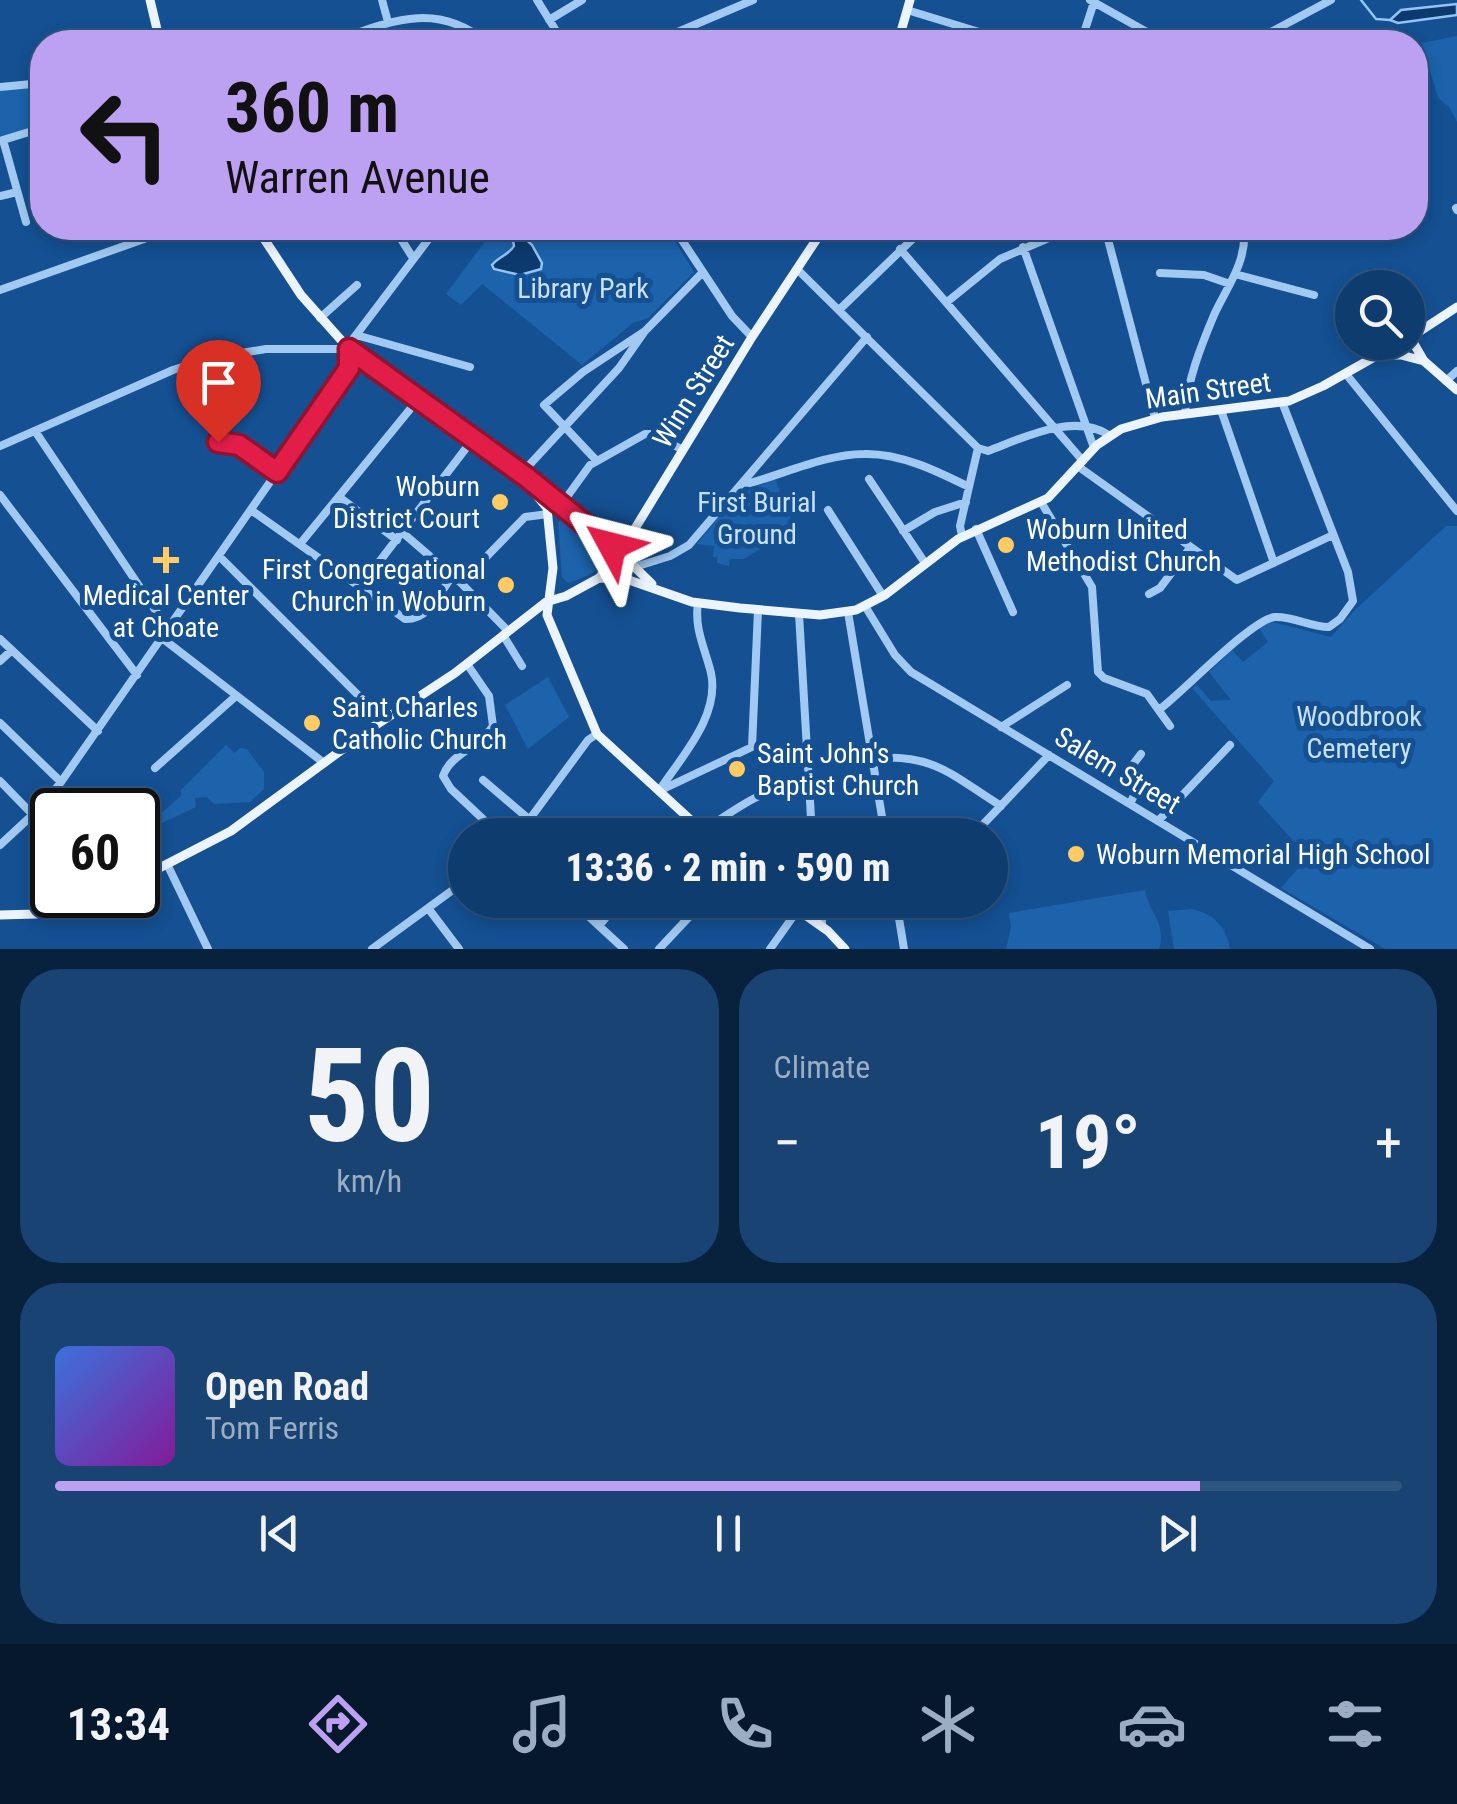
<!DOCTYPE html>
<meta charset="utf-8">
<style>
:root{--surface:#0f3c6e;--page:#184373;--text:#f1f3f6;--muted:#9badc2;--line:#2f5681;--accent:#bca0f2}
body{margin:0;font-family:"Roboto Condensed",sans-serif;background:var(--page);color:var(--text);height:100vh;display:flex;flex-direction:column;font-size:38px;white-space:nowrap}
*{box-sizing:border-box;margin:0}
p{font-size:32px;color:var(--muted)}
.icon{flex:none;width:55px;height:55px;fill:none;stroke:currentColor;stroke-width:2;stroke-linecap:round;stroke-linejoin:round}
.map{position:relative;height:949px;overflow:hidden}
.details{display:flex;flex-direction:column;gap:20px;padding:20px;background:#08213c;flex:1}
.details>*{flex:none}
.top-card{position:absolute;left:30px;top:30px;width:1398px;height:210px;border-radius:40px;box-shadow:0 5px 15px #0003,0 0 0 2px var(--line);background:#bca0f2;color:#111;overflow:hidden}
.fabs{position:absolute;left:1335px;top:270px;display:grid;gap:20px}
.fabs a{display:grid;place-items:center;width:90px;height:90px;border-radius:50%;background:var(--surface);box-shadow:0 5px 15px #0003,0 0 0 2px var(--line);font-size:50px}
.speed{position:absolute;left:30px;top:788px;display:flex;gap:20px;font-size:50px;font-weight:700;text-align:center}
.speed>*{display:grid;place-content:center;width:130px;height:130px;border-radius:50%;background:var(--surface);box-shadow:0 5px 15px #0003,0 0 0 2px var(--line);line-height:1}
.speed .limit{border:5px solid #111;border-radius:15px;background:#fff;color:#111}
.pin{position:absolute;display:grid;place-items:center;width:85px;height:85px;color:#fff;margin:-102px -42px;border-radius:50% 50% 50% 0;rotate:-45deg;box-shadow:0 0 10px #0007}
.pin .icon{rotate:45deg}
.me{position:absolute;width:110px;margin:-55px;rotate:308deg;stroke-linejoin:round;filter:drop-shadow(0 0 8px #0008)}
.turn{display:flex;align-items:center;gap:35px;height:210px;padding:0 30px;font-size:45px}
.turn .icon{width:130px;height:130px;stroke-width:2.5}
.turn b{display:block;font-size:70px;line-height:85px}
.big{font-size:75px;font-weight:800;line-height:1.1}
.details .widget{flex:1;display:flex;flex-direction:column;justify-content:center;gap:15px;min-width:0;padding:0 35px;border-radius:40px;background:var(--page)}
.details .dial{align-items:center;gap:0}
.dial b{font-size:130px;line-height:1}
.song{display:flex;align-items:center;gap:30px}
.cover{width:120px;height:120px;border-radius:15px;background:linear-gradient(135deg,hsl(220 70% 55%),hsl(290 70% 35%))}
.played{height:10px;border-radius:5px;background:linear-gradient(90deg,var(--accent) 85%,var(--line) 85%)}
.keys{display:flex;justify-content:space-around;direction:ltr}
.heat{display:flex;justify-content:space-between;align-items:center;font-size:55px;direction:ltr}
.details .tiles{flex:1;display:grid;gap:20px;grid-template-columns:1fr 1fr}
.widget:last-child{grid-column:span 2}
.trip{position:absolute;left:448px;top:818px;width:560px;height:100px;border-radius:50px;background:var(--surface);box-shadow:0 5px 15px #0003,0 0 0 2px var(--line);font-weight:800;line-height:100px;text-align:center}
.menu{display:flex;height:160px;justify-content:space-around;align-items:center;background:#06182c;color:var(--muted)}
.menu .icon{width:70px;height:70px}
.menu .selected{color:var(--accent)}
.menu b{font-size:45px;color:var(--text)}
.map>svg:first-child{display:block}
</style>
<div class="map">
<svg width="1457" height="949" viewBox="0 0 1457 949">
<rect width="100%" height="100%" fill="#145092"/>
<path fill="#1c63ac" d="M1457 36V122L1449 107 1438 98 1422 43Z
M42 86V123L0 138V90Z
M495 228H667L694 272 648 318 633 323 582 365 482 284 461 305 446 294Z
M775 479 795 528 744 559H730L729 566 717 563V557H713L714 546 697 544 736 496Z
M562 518 610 554C603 571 585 577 568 583L562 577 558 522Z
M1446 526H1457V949H1385L1281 888 1308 857 1258 802 1274 781 1192 688 1196 684 1211 701 1231 700 1209 672 1232 650 1243 662 1268 642 1259 629 1269 621 1331 637 1355 610Z
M548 677 569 717 528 749 505 705Z
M226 745 234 753 240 748 247 749 264 772V789L250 802 214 804 207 797 195 798 196 807 156 826 155 834 138 842V816L159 815 181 796V790Z
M1145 890C1149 913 1167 923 1159 949H1006L1011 927 1009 913Z
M1191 909C1213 913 1226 926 1230 949H1174L1168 911Z"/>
<path fill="#0c3a6e" stroke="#93c4f4" stroke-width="2.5" d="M1457 4V15L1398 23 1390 20 1401 10Z
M515 229 532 245 542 263 541 269 520 275 494 269 492 265C499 256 509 255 514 246L512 234Z"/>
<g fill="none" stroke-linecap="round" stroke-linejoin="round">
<path stroke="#93c4f4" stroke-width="2.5" d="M1361 0 1376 19 1390 20"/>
<path stroke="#a1c9f1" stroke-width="8" d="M382 0 388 22
M537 0 563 42
M1090 0 1145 31 1174 42
M907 10 1012 42
M549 20 582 0
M332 42C389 22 435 0 486 42
M654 42 753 0
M1081 42 1094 2
M1252 42 1331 0
M0 87 42 83
M3 140 26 222
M0 141 42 128
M0 196 17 192
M1456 208 1457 210
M394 228 413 258
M674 228 732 316 752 337
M1105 228 1155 418
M1023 247 1094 448
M900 249 1083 461
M797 269 978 448
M1160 273 1204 275 1230 284
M1235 274 1314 295
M0 290 175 228
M947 302 1000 259 1072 228
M839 310 924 228
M320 318 357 285
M645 331 702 273
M356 335 470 367
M349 349 353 339 437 228
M1346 374 1457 511
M1446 381 1457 371
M1221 410 1274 563
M1185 414C1187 381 1201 346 1214 315 1228 285 1247 262 1244 228
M35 431 168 629
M212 444C239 438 257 457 277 473
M0 446 173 370 210 358 266 349H349
M978 448 988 451C1023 438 1073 412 1109 435
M1079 467 1237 580 1333 535
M520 475 619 368 645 331 583 372 544 405C561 423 579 442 596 460
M869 479 925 563
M743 482 750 483C786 473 827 454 864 454 900 453 937 471 969 487
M0 495 137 675
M339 497 397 540
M1041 502 1092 587 1098 672 1104 678 1147 694 1170 726
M561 505 590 465 645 434H653L683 450
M251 510 405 619C430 620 440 592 453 575
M828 510 883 596
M976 529 1013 612
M903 531 935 512 966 502
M403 533 461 583 508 631
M962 536 960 526 978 448
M300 544 420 397
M219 556 383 720
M603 577 670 556 689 545 867 337
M461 583 525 517 548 514
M360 587 473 439
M1149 594 1160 588 1190 548
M865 606 895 655 911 672 1370 949
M848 612 885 835
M799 614 812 835
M503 635 522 666
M162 638 324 763
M0 639 98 731
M0 661 12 650
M467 664 489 696 493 726C481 746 450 754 443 776L451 789 500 835
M1160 709C1183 692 1253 618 1275 617 1293 616 1310 627 1329 627L1340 619 1353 601 1348 572 1282 402
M0 723 61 782
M1001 727 1067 685
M872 758C935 754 950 774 1001 806
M155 768 236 696
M483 780 530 820
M0 781 33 815
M661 788C683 755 720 715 711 673 705 648 694 629 698 603
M659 791 752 747 758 610
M1130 804 1136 791 1128 771 1141 754
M1158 821 1230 745
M703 831C735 809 768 785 807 782
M518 835 588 740 597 734
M672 835 687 817
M794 835 810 826
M973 835 1049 755
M0 845 42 806 61 782 348 370 349 349
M168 866 208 949
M571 900 624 949
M822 900V927
M896 900 904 949
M428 908 459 949
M898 912 910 900
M599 926 620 900
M372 949 465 881
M659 949 705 900
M770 949 797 911"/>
<path stroke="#ecf4ff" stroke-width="9" d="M150 0 160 42
M898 42 910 0
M257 228 301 295 349 349 527 478 620 553 652 584
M1410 337 1424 361 1457 390
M1408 339 1457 307
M1382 355H1401L1424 361
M520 475 547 508 553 568 547 615 597 734 707 835
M599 578 620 553 752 337 824 228
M138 879 231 831 373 727 455 673 546 602 566 596 599 578 626 579 692 602 740 608 820 615 856 610 885 595 958 539 1048 498 1097 445 1121 429 1162 417 1289 401 1323 386 1401 342
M784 900 828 931 845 949
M0 915 36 914 93 895"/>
</g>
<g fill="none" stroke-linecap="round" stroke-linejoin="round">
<g stroke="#92132f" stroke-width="25">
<path id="route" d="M218 442 239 445 277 472 349 368V349L525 476 612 546"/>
</g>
<use href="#route" stroke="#e11d48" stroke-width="18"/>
</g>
<g fill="#ffcb62" stroke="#145092" stroke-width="4">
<circle cx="500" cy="502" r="10"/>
<circle cx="1006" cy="545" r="10"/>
<path d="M161 545h10v10h10v10h-10v10h-10v-10h-10v-10h10z"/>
<circle cx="506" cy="585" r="10"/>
<circle cx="312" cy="723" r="10"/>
<circle cx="737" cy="769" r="10"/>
<circle cx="1076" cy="854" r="10"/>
</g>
<g text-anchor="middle" stroke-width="10" stroke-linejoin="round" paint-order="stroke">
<g font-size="28" fill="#c9e2fc" stroke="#145092">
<text x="583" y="298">Library Park</text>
<text x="757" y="512">First Burial<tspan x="757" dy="32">Ground</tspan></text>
<text x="1359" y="726">Woodbrook<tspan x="1359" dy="32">Cemetery</tspan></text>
</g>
<g font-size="28" fill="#fff" stroke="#145092">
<text transform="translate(1208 390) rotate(-8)" y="10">Main Street</text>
<text transform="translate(693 391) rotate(-58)" y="10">Winn Street</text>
<text transform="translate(1118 770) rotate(31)" y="10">Salem Street</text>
</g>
<g font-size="28" fill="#fff" stroke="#145092" text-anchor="start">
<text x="480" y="496" text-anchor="end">Woburn<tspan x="480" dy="32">District Court</tspan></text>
<text x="1026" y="539">Woburn United<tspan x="1026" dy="32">Methodist Church</tspan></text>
<text x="486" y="579" text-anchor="end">First Congregational<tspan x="486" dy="32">Church in Woburn</tspan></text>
<text x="166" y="605" text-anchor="middle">Medical Center<tspan x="166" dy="32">at Choate</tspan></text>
<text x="332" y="717">Saint Charles<tspan x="332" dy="32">Catholic Church</tspan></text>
<text x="757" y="763">Saint John's<tspan x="757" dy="32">Baptist Church</tspan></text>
<text x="1096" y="864">Woburn Memorial High School</text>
</g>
</g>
</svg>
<div class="fabs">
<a><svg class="icon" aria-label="search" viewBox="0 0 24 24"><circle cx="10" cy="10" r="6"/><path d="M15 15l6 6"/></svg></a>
</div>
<div class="speed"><div class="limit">60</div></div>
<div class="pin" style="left:218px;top:442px;background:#d93025"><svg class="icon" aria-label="arrive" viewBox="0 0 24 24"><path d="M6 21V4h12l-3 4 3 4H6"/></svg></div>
<svg class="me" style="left:612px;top:546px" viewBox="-20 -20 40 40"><path d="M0-17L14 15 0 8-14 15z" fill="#e11d48" stroke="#fff" stroke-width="4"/></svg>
<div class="trip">13:36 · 2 min · 590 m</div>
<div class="top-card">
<div class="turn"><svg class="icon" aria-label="left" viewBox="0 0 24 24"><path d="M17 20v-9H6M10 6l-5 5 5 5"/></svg><div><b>360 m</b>Warren Avenue</div></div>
</div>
</div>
<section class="details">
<div class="tiles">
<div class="widget dial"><b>50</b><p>km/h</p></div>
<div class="widget"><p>Climate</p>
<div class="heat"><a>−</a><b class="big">19°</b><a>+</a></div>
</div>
<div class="widget">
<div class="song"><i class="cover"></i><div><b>Open Road</b><p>Tom Ferris</p></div></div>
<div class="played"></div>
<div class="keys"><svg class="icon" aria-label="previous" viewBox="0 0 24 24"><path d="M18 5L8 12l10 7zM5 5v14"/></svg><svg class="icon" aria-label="pause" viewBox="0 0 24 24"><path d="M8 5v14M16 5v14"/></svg><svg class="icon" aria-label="next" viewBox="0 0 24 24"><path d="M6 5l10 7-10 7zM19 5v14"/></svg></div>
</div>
</div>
</section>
<nav class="menu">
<b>13:34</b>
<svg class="icon selected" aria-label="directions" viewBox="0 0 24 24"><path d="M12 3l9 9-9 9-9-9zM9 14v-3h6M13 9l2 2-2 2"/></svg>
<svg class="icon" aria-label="music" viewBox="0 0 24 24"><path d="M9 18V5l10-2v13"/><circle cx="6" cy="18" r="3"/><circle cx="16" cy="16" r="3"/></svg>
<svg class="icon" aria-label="phone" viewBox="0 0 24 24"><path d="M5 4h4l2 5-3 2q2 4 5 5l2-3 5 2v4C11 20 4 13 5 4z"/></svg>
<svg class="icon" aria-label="climate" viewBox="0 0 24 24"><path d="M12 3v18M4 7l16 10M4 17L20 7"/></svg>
<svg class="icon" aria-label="car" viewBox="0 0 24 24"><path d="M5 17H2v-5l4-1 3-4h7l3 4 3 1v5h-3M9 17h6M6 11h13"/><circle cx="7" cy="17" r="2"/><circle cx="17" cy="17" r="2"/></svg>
<svg class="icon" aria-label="filters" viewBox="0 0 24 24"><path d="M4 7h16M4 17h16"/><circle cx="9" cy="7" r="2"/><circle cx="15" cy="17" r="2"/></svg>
</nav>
